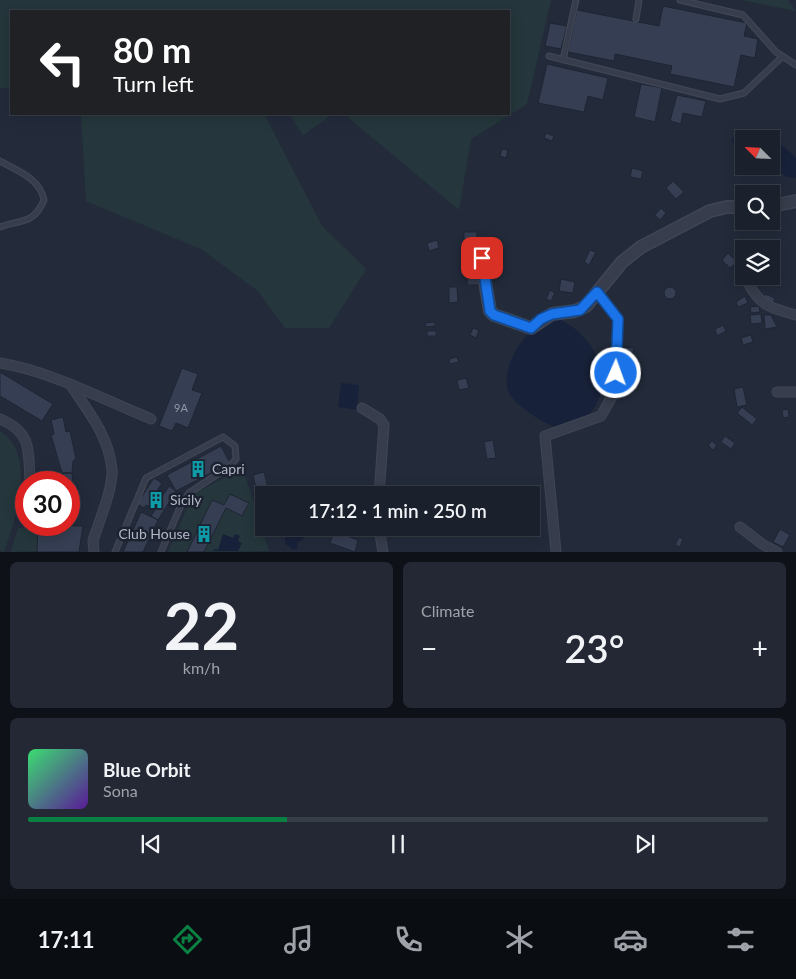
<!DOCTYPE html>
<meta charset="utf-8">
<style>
:root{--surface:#1a202c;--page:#232834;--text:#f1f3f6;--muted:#9fa3a9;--line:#383e48;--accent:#0b8043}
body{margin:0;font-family:Lato,sans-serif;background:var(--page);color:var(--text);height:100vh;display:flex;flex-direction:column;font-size:19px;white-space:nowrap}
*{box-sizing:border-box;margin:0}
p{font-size:16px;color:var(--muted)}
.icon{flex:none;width:28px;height:28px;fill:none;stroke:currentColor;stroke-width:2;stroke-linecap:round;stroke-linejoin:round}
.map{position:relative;height:552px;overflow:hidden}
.details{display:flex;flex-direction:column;gap:10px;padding:10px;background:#0e1218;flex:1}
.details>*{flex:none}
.top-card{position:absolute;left:10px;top:10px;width:500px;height:105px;border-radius:0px;box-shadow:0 2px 12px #0003,0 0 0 1px var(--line);background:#202124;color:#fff;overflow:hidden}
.needle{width:32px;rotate:294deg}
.buttons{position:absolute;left:735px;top:130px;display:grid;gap:10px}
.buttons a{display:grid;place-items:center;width:45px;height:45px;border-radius:0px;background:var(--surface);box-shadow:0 2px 12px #0003,0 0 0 1px var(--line);font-size:25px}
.speed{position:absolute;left:15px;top:471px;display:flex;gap:10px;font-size:25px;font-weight:700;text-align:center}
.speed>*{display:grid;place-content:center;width:65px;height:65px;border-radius:50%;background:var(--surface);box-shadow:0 2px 12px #0003,0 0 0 1px var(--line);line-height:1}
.speed .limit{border:8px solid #d22;background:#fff;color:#111}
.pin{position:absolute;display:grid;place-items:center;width:42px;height:42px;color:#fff;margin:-21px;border-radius:10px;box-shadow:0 2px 8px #0006}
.me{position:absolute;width:55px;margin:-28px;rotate:2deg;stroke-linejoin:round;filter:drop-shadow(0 0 4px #0008)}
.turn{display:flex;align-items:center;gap:18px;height:105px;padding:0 20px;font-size:22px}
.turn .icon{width:65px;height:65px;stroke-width:2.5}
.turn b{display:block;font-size:35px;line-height:42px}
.big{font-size:38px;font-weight:600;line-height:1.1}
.details .tile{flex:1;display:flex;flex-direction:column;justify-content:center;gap:8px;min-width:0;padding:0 18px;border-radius:8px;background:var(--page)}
.details .dial{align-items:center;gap:0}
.dial b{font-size:65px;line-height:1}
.song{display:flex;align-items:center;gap:15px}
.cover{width:60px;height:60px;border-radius:8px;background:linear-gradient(135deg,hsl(140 70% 55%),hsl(270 70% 35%))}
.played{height:5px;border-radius:2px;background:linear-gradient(90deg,var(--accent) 35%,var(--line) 35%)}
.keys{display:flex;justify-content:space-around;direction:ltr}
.heat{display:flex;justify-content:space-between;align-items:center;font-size:28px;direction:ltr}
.details .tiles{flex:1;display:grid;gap:10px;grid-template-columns:1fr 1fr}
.tile:last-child{grid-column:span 2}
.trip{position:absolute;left:255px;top:486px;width:285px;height:50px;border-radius:0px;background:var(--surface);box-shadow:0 2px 12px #0003,0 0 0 1px var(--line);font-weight:600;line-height:50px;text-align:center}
.dock{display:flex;height:80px;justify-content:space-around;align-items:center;background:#0a0d12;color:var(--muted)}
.dock .icon{width:35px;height:35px}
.dock .on{color:var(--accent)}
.dock b{font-size:22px;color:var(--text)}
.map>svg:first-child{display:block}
</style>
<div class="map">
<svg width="796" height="552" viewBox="0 0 796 552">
<rect width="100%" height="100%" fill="#232b3b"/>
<path fill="#25373c" d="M0 0H551L527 104 471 139 459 210 344 114H509V11H11V88H0Z
M741 0H788L796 11Z
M81 114H264L322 226 366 269 329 328H285L258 291 201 249 86 201Z
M289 114H333L303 135Z
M0 431C37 455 16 518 4 552L0 551Z
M243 469 269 551 168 552 193 494Z
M41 527 42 551 11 552 18 528Z"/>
<path fill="#172139" d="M740 131C767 139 775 136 796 158V178L787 177 771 166V139H744V148L733 144 732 139Z
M558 319C595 334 618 382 589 415 584 422 570 427 562 428 550 429 513 404 509 393 498 370 525 328 547 321 550 320 555 320 558 319Z
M341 383 359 385 357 410 338 407Z
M296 529 302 530 304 538 297 543 298 548 293 550 285 543V537Z
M223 534 233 538 235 534 240 536 238 541 242 543 238 551H213L215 549 218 550Z"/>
<path fill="#353e52" stroke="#1e2432" d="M663 6 747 23 744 36 758 39 755 58 741 55 734 87 670 74 672 66 615 54 614 61 568 52 577 10 659 26Z
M550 23 567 26 561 49 545 46Z
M547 64 608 78 603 100 588 96 584 112 538 103Z
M641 84 662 88 655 122 634 117Z
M677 95 706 101 702 117 683 113 681 124 670 121Z
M546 133 554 136 552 141 544 138Z
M502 149 508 150 506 158 500 156Z
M632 168 643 171 641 179 630 177Z
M673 181 684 192 676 199 666 188Z
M661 208 666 213 660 220 655 215Z
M464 232H477V240H464Z
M437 240 439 248 429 251 427 243Z
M590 250 596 252 589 265 584 262Z
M728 253 737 262 730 268 722 260Z
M741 253 744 256 743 264 736 259Z
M468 270H482V285H467Z
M775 270 782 273 780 278 773 275Z
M561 279 575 282 573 293 559 291Z
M664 293a6 6 0 1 1 12 0a6 6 0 1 1-12 0Z
M449 287H457L458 302 449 303Z
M550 290 555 293 551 301 546 299Z
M765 294 775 298 772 306 761 301Z
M745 296 748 303 738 307 736 302Z
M759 306 760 312 751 313 750 307Z
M761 314 762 323 751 324 750 315Z
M764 315H771L777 327 765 329Z
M435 322V326L426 327 425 323Z
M723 325 726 331 717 336 715 329Z
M473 328 479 330 476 338 470 335Z
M427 331H436V336H427Z
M751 335 753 342 743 345 741 338Z
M624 347 634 348 632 357 623 355Z
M457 357 459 362 450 364 449 359Z
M182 368 198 374 192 390 202 393 188 428 176 423 172 431 159 426Z
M0 372 53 404 42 421 0 396Z
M466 378 469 388 459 390 457 380Z
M743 387 747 405 737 407 734 389Z
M742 407 757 419 752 425 737 413Z
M788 409 789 417 783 418 782 410Z
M63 417 66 432 70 431 76 459 73 461 72 473H62L51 435 54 434 51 420Z
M725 436 735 443 731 449 721 442Z
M493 440 496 458 487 459 484 442Z
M712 441 717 445 713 450 708 445Z
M221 446 230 463 176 491 167 475Z
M264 472 270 495H264L263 519 253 475Z
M62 473H72L73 485 77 484 78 513 75 515 74 523H69V482H61Z
M154 478 162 483 157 491 163 495 169 486 176 491 158 520 151 516 155 510 146 505 144 508 137 504Z
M230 494 249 503 242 516 226 508 204 552H187L212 500 224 505Z
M141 512 158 520 143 552H123Z
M38 525 83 526 79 552H37Z
M780 529 790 535 783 547 773 542Z
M334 531 358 540 355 552 330 543Z
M679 537 683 539 680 547 675 545Z"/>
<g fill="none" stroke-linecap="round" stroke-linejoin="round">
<g stroke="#404654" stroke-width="7">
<path id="service" d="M680 0 743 15 776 52 796 65
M636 19 639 0
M549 56 720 99 744 93 782 57
M563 60 576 0
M0 161C17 171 40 178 44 200 33 225 22 219 0 227
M115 552 146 478 223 437 235 446 236 459 230 466 189 493 181 505 161 552"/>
</g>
<g stroke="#404654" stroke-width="11">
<path id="minor" d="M746 279C759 305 769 308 796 315
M0 363C53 372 102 399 151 419
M70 384C88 411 109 436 112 470 113 489 99 521 93 541L94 552
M777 392H796
M362 408 380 419 384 425 379 495
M0 419C33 433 28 451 30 482
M740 527 762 544 777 552
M379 528 383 552
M556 552 545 436 601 416 615 391 618 319 597 291"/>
</g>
<g stroke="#404654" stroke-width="14">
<path id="tertiary" d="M771 206 796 201
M481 258 490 311 494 315 531 328 552 314 575 311 586 306 622 262 641 247 710 211 727 207H744"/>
</g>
<use href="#service" stroke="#373d4c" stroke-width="4.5"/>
<use href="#minor" stroke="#373d4c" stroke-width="9"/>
<use href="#tertiary" stroke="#373d4c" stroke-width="11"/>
</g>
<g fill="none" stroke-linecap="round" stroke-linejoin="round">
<g stroke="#114b97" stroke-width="12">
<path id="route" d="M482 258 490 311 494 315 531 328 541 319 552 314 580 310 597 292 618 319 616 373"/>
</g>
<use href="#route" stroke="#1a73e8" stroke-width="9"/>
</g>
<defs>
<g id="building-bare" transform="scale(1.35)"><path d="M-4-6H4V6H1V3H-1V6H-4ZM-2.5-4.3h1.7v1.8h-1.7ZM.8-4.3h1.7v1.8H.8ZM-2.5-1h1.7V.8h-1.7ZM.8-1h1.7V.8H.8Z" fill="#0f9aa8" stroke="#1c2230" stroke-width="2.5" paint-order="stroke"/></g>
</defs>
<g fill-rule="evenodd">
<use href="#building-bare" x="198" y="469"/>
<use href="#building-bare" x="156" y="500"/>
<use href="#building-bare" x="204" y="534"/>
</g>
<g text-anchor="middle" stroke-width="5" stroke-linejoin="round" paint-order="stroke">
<g font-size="11" fill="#9198a8">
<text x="181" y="412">9A</text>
</g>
<g font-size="14" fill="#b2b8c7" stroke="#1c2230" text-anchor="start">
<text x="212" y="474">Capri</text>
<text x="170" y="505">Sicily</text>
<text x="190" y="539" text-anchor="end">Club House</text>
</g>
</g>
</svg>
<div class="buttons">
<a><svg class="needle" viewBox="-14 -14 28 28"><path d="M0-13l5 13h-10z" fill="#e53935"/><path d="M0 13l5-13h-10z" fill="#9fa3a9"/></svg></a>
<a><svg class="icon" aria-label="search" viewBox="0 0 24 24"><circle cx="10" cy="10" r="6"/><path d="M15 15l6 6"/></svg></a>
<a><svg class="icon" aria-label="layers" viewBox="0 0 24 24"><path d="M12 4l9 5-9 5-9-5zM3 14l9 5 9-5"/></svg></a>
</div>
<div class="speed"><div class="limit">30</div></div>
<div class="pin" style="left:482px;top:258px;background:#d93025"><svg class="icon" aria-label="arrive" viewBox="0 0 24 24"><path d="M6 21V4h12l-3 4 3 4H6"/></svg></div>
<svg class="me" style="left:616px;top:373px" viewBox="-20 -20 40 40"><circle r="17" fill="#1a73e8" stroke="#fff" stroke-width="3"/><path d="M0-11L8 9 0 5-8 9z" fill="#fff"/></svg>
<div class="trip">17:12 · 1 min · 250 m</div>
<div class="top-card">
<div class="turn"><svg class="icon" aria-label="left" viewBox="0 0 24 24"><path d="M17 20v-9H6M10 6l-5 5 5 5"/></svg><div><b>80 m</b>Turn left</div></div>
</div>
</div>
<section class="details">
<div class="tiles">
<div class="tile dial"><b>22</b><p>km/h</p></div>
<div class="tile"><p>Climate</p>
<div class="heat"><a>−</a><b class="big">23°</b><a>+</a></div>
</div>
<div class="tile">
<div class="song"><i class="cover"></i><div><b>Blue Orbit</b><p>Sona</p></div></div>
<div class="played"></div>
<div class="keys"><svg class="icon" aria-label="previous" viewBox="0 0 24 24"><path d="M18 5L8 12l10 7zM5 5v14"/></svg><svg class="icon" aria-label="pause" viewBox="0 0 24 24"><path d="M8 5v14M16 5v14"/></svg><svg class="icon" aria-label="next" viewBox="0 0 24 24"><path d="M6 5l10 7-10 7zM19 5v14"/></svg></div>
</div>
</div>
</section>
<nav class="dock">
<b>17:11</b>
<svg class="icon on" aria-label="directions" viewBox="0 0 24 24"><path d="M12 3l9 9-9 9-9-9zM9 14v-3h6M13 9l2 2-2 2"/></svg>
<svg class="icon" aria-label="music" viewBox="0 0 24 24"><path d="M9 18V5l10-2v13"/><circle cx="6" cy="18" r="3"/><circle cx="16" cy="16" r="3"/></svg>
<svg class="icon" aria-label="phone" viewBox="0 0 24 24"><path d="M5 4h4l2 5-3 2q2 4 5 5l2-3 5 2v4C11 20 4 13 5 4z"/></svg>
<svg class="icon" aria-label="climate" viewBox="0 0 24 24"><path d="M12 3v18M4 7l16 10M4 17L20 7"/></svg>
<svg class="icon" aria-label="car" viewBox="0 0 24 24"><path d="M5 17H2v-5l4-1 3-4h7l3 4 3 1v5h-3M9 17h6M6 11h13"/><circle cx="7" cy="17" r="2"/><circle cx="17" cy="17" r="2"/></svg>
<svg class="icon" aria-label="filters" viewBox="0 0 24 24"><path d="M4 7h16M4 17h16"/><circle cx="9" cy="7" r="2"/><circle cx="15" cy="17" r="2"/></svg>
</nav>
